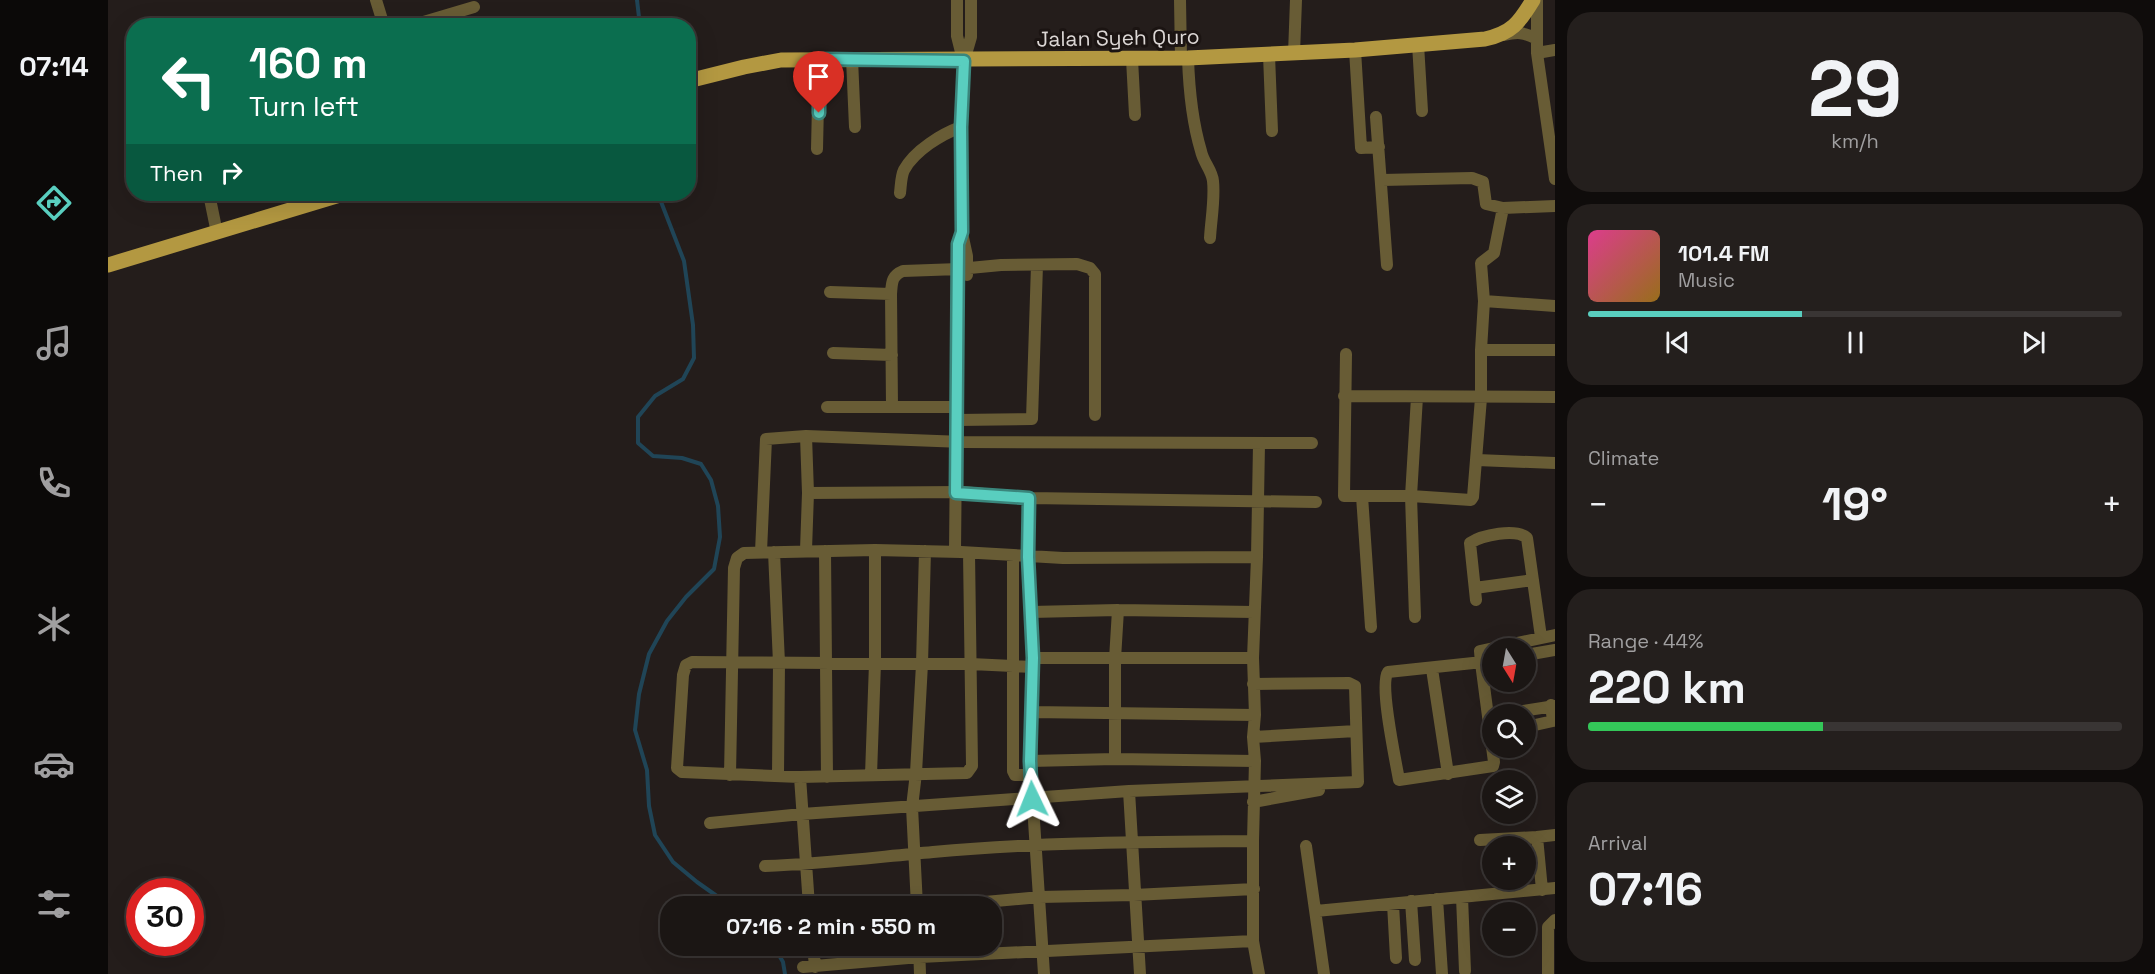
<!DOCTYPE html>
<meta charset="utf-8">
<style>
:root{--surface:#1b1614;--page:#241f1d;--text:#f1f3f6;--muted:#a09fa0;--line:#393534;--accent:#59cebf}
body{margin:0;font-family:"Space Grotesk",sans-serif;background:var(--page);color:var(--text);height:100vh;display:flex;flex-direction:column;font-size:22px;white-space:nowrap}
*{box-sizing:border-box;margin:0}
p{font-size:20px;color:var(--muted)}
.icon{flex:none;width:33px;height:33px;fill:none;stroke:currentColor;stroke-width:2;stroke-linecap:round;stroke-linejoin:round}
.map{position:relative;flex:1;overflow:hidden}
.sheet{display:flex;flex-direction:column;gap:12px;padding:12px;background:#0f0c0b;width:600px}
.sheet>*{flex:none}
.guide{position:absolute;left:18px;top:18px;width:570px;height:183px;border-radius:24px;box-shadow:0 6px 24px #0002,0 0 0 2px var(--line);background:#0b6e4f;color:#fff;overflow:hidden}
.needle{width:39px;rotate:169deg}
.fabs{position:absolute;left:1374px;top:638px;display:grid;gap:12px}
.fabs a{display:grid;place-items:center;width:54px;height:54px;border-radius:50%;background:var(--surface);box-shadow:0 6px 24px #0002,0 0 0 2px var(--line);font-size:30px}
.speed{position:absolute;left:18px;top:878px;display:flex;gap:12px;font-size:30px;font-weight:700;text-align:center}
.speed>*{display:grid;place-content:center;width:78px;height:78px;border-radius:50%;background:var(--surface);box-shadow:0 6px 24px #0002,0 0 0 2px var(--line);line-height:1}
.speed .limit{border:9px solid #d22;background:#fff;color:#111}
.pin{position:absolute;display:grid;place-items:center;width:51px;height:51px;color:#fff;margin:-62px -26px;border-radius:50% 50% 50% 0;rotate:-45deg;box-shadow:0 0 6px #0007}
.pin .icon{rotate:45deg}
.me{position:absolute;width:66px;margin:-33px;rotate:358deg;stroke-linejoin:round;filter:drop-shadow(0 0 4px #0008)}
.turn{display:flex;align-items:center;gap:21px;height:126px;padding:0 24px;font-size:27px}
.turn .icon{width:78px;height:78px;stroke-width:2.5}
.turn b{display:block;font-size:42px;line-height:51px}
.then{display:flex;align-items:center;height:57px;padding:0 24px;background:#0003;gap:12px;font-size:22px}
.big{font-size:45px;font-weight:800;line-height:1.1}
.sheet .tile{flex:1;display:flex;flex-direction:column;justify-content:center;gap:9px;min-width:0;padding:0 21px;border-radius:24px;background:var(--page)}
.sheet .dial{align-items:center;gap:0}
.dial b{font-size:78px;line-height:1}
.song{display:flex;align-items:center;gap:18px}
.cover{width:72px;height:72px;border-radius:9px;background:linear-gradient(135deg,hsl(330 70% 55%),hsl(40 70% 35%))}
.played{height:6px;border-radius:3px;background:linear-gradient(90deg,var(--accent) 40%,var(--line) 40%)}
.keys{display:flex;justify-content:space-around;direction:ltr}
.heat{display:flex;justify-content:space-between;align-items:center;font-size:33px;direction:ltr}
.charge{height:9px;border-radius:4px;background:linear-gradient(90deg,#34c759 44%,var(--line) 0)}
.trip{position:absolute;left:552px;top:896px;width:342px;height:60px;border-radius:24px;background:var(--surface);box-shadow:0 6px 24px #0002,0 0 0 2px var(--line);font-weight:800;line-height:60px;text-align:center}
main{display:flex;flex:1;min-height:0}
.menu{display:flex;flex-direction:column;width:108px;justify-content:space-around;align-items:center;background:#0b0908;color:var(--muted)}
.menu .icon{width:42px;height:42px}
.menu .active{color:var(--accent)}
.menu b{font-size:27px;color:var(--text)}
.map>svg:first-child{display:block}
</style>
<main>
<nav class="menu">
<b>07:14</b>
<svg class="icon active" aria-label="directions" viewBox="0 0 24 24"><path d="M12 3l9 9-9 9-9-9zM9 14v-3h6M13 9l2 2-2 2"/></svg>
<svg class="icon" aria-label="music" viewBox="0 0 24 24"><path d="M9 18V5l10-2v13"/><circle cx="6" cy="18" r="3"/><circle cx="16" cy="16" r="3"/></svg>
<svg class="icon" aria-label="phone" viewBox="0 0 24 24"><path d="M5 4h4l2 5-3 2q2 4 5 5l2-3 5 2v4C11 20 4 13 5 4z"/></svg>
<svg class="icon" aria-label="climate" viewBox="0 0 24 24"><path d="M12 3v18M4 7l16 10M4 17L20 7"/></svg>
<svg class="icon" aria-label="car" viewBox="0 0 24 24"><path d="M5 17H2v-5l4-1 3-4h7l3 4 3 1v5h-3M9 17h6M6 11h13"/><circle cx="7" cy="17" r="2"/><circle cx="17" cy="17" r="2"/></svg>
<svg class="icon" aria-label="filters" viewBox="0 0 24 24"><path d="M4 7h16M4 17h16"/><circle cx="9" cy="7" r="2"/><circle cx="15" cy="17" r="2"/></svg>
</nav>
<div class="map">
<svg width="1447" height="974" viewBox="0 0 1447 974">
<rect width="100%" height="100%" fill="#241d1b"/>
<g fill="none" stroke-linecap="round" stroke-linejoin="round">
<path stroke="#204557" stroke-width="4" d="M529 0 532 26
M550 194 576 261 585 325 586 358 575 379 547 396 530 417V443L545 456 574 458 593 464 603 480 610 506 612 537 606 569 578 597 559 621 541 654 531 694 527 730 539 770 541 806 547 835 565 862 589 882 623 906
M665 945 675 962 677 974"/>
<path stroke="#685c35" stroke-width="12" d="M268 0 276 26
M849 0V36L855 60
M1072 0 1073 58
M1429 0V53L1447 179
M302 26 366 7
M1396 35C1409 32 1416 32 1429 39
M1310 44 1314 111
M1247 50 1253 148 1271 147
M1429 53 1447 50
M1186 54 1188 0
M1161 55 1164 131
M1080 58C1081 89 1084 121 1093 151 1095 162 1104 170 1105 181 1107 199 1103 220 1102 238
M744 59 747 127
M1024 59 1027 115
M1268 117 1279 265
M709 149 711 59
M1274 180 1364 178 1375 182 1378 204 1395 208 1447 206
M792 193C793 185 793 176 796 170 807 150 834 134 853 127
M101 194 109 233
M854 233 859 256V275
M722 292 783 294
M1376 301 1447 306
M1373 350H1447
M725 353 784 355
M1238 354 1236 496H1303L1363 500 1365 497 1373 398V350L1376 301 1373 263 1386 253 1395 208
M1236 396 1447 397
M719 407H849
M784 407 783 294C784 283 783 276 795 271L851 269 893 265 969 264 982 268 987 274V415
M849 420 924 419 929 265
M698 436 700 493 698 550
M1151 444 1149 557 1145 658 1147 715 1145 737 1147 761 1145 841V941L1151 974
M1369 460 1447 463
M700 493 854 492 921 498 1208 502
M1254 496 1263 627
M921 498 920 557 925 658 923 775 936 974
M717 551 719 777
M653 552 658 439 698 436 855 442 1204 443
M666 552 671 663 670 775
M847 552 850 244 854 232 853 127 856 61 863 37V0
M861 553 864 766 859 773 692 777 574 772 569 768 575 675 578 665 584 662 863 664 925 667
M905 556V771L907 775H923
M1367 588 1425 580
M1368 600 1362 543C1374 535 1408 528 1419 538L1433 637
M923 612 1010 610 1146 612
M1307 617 1303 496 1309 397
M1418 655 1447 650
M925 658H1145
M1384 661 1280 672C1271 684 1288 762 1291 780L1385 766 1386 762 1373 663 1372 651 1447 635
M1324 669 1340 774
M1145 684 1241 683 1247 686 1250 782
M923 712 1147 715
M1395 714 1447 706
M1418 727 1445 721 1443 705
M1145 737 1248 731
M1007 759V659L1010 610
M922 761 1007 759 1147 761
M622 775 626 568 629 558 636 553 767 550 853 552 955 558 1149 557
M763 775 767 663V550
M692 777 701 906
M1021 791 1032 974
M1145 802 1211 790
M602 823 694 814 1021 791 1250 782
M1429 837 1447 835
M1372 840 1429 837 1434 890
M1198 846 1216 974
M657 866C713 864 769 857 825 852 931 842 1038 842 1145 841
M1354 897 1357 971
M1329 899 1334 974
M1303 901 1307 960
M1285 904 1288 958
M809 906 804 807 808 773 814 664 817 551
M832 906 932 897 1026 895 1146 889
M1208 911 1447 888
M705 945 707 967
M811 945 812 974
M695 967 812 957 1145 941
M1440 974V927L1447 920"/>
<path stroke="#b39841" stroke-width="15" d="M580 81 636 67 673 60 1080 58 1247 50 1377 39C1404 33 1411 23 1425 0
M0 265 235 194"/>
</g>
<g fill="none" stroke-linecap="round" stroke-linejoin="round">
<g stroke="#3a867c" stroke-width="15">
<path id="route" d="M711 113V59L856 61 853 127 854 232 850 244 848 493 921 498 920 557 925 658 922 761 924 799"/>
</g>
<use href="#route" stroke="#59cebf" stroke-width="10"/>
</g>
<g text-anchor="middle" stroke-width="6" stroke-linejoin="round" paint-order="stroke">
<g font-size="21" fill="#dcd7d5" stroke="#1b1412">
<text transform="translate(1010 38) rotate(-1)" y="7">Jalan Syeh Quro</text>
</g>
</g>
</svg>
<div class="fabs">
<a><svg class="needle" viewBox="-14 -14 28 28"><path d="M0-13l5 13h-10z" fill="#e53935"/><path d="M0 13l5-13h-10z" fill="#a09fa0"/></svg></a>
<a><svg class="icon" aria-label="search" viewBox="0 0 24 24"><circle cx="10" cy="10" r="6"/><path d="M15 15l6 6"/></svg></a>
<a><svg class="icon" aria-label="layers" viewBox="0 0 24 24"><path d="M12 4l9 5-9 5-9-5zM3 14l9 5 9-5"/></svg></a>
<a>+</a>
<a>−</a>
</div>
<div class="speed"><div class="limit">30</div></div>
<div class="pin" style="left:711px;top:113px;background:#d93025"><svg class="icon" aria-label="arrive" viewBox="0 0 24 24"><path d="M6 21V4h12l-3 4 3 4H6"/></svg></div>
<svg class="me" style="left:924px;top:799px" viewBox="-20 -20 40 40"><path d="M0-17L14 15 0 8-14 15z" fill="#59cebf" stroke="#fff" stroke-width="4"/></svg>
<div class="trip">07:16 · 2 min · 550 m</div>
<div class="guide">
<div class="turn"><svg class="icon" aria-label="left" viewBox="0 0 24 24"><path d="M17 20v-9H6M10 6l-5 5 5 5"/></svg><div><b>160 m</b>Turn left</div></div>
<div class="then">Then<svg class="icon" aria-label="right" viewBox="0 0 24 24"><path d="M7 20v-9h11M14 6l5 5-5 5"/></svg></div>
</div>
</div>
<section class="sheet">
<div class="tile dial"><b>29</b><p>km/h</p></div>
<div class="tile">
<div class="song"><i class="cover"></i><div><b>101.4 FM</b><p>Music</p></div></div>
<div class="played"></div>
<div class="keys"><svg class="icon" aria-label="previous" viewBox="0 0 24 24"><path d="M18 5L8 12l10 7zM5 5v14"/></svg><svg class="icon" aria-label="pause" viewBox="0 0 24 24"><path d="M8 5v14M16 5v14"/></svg><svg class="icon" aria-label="next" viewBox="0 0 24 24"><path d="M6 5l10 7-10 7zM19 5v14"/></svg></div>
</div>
<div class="tile"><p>Climate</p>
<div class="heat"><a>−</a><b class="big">19°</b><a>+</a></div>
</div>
<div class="tile"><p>Range · 44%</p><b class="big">220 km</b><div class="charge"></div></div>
<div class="tile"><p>Arrival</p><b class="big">07:16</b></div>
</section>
</main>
